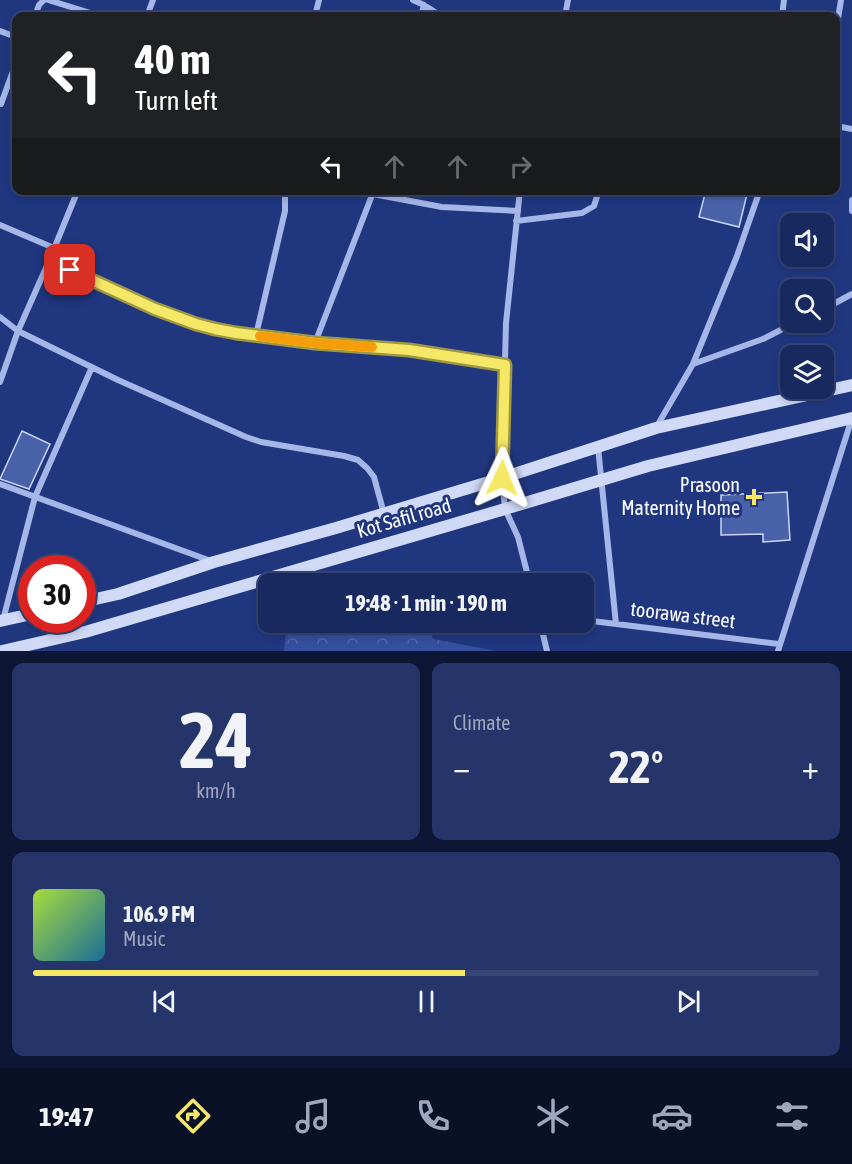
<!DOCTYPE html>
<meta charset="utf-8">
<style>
:root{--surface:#182960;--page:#253569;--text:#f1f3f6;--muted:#9fa6bd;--line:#364575;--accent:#f5e866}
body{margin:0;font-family:"Asap Condensed",sans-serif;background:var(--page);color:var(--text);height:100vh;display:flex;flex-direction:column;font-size:22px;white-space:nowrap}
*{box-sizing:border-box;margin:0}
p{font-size:20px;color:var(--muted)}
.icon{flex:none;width:33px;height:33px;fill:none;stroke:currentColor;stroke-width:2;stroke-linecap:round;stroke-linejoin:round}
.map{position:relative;height:651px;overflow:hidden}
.details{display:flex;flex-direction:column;gap:12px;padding:12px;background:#0d1735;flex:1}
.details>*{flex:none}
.guide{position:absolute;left:12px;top:12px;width:828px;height:183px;border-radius:12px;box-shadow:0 3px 9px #0003,0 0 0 2px var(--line);background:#202124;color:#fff;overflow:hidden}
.buttons{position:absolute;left:780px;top:213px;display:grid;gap:12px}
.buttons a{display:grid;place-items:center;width:54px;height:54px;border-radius:12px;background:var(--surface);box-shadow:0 3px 9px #0003,0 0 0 2px var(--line);font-size:30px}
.speed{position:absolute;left:18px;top:555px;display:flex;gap:12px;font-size:30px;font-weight:700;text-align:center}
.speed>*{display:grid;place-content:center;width:78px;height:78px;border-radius:50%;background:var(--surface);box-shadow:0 3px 9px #0003,0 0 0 2px var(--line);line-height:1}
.speed .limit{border:9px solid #d22;background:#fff;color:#111}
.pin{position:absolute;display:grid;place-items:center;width:51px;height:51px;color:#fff;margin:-26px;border-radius:12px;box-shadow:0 3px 9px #0006}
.me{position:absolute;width:66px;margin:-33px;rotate:2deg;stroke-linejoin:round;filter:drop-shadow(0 0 4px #0008)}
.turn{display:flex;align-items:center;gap:21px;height:126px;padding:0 24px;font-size:27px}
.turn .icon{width:78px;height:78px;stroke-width:2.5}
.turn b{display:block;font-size:42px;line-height:51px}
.lanes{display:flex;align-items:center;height:57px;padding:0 24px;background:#0003;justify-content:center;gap:30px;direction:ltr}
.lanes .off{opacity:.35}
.big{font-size:45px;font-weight:700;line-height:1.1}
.details .tile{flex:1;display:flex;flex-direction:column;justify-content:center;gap:9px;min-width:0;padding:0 21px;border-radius:12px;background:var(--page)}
.details .dial{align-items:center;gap:0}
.dial b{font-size:78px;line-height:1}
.song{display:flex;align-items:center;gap:18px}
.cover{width:72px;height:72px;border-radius:9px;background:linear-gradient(135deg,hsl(80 70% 55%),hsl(200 70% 35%))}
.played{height:6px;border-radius:3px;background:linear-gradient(90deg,var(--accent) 55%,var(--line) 55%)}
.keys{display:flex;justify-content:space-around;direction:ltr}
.heat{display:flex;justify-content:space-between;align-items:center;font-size:33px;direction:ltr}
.details .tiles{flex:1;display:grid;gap:12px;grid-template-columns:1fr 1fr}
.tile:last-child{grid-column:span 2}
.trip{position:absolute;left:258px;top:573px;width:336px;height:60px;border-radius:12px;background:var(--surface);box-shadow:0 3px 9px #0003,0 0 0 2px var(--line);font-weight:700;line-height:60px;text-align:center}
.tabs{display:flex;height:96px;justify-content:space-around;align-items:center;background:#0a1026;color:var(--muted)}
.tabs .icon{width:42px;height:42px}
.tabs .on{color:var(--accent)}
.tabs b{font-size:27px;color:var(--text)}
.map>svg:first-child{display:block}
</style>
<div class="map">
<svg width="852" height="651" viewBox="0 0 852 651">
<defs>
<pattern id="park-crowns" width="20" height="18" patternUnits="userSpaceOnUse" patternTransform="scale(1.5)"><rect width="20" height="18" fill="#344f9e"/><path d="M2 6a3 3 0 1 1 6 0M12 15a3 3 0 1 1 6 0" fill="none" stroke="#5269ad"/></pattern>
</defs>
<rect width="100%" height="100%" fill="#203780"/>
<path fill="url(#park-crowns)" d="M287 623H427L433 639 496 651H284Z"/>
<path fill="#4961a9" stroke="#c9d5f6" stroke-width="1.5" d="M706 190H748L739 227 699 217Z
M22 431 50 444 29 489 0 479Z
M787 492 790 540 763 542V534L721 535V495Z"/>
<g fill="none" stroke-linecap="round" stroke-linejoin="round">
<path stroke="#a5b6e8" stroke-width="6" d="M48 0 100 16
M413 0 424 5 441 16
M35 16 39 5 44 0
M147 16 153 0
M315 16 319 0
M421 16 424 5
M565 16 568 0
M782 16 784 0
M0 31 16 37
M836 31 841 0
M1 104 16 63
M836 126 852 129
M520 190 506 323 502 478 505 509 518 537 530 584
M373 194 442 207 518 211
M852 200V211
M516 221 582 213 594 206 599 190
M0 225 54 248
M49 261 155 309 196 324 236 333 315 343 409 350 505 365
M824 309 852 294
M0 317 18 331 118 380 246 437 261 442 344 456 358 460 367 468 374 477 384 514
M256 335 285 211V190
M315 343 374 190
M693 364 763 339 796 322
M0 382 18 331 49 261 78 190
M657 426 693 364 737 256 760 190
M598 447 616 624
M0 484 211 561
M3 620 35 497 92 367
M584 620 779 644
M540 622 547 651
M778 651 852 418"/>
<path stroke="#d0d9f6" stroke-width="12" d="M82 602 118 594 214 562 336 528 502 478 656 428 852 385
M0 621 32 614
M2 651 85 632 505 509 648 466 852 418"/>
</g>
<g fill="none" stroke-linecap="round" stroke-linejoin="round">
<g stroke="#9f9742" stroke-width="15">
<path id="route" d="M70 270 155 309 196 324 215 329 236 333 315 343 409 350 505 365 502 478"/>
</g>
<use href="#route" stroke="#f5e866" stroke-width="10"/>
<path stroke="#f59e0b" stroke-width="10" d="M260 336 315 343 372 347"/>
</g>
<path fill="#f5e866" stroke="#203780" stroke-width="2" d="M751 488h6v6h6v6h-6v6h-6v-6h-6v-6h6z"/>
<g text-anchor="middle" stroke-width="6" stroke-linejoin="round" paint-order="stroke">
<g font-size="20" fill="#fff" stroke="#203780" text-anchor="end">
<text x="740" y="492">Prasoon<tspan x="740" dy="23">Maternity Home</tspan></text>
</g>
<g font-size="20" fill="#fff" stroke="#203780">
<text transform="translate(404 518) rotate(-16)" y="7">Kot Safil road</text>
<text transform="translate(683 615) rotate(7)" y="7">toorawa street</text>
</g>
</g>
</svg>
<div class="buttons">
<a><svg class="icon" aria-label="sound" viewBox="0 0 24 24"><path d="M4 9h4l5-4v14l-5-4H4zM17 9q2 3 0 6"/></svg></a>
<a><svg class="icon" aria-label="search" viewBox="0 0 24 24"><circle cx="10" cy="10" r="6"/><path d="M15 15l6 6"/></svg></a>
<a><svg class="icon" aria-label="layers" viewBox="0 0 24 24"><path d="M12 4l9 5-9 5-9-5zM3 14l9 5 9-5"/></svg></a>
</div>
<div class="speed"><div class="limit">30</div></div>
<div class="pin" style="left:70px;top:270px;background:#d93025"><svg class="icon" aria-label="arrive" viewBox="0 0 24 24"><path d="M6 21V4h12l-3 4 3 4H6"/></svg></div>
<svg class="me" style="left:502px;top:478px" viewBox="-20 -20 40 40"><path d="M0-17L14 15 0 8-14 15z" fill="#f5e866" stroke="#fff" stroke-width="4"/></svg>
<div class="trip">19:48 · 1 min · 190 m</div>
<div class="guide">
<div class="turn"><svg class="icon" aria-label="left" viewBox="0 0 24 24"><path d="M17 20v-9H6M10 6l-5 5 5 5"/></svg><div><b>40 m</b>Turn left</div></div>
<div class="lanes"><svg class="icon" aria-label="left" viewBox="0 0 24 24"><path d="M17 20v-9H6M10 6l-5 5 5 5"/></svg><svg class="icon off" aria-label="ahead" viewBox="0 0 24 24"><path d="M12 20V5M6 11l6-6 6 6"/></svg><svg class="icon off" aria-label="ahead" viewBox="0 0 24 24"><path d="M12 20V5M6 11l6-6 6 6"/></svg><svg class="icon off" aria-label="right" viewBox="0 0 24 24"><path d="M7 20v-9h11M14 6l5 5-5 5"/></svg></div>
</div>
</div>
<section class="details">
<div class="tiles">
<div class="tile dial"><b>24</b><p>km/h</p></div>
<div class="tile"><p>Climate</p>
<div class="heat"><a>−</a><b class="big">22°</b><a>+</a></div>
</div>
<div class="tile">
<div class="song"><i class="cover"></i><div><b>106.9 FM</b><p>Music</p></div></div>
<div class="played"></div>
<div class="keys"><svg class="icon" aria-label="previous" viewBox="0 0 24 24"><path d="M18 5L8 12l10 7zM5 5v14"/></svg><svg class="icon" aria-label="pause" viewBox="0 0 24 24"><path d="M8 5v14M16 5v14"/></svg><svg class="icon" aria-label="next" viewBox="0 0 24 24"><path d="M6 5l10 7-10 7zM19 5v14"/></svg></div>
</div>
</div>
</section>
<nav class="tabs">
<b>19:47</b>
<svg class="icon on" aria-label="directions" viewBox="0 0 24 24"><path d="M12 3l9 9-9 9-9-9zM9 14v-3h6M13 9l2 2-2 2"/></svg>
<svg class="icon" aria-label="music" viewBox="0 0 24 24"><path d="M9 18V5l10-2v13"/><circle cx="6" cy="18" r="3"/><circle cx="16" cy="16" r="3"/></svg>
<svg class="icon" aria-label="phone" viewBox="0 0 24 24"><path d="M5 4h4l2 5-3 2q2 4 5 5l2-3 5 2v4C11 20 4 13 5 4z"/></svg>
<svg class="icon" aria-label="climate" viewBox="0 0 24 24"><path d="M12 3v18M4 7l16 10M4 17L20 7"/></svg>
<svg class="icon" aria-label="car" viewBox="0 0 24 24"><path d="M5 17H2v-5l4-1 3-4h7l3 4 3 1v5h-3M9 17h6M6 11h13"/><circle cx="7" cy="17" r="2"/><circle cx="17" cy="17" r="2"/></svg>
<svg class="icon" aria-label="filters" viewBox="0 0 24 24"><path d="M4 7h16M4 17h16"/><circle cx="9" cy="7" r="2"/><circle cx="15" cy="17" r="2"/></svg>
</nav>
